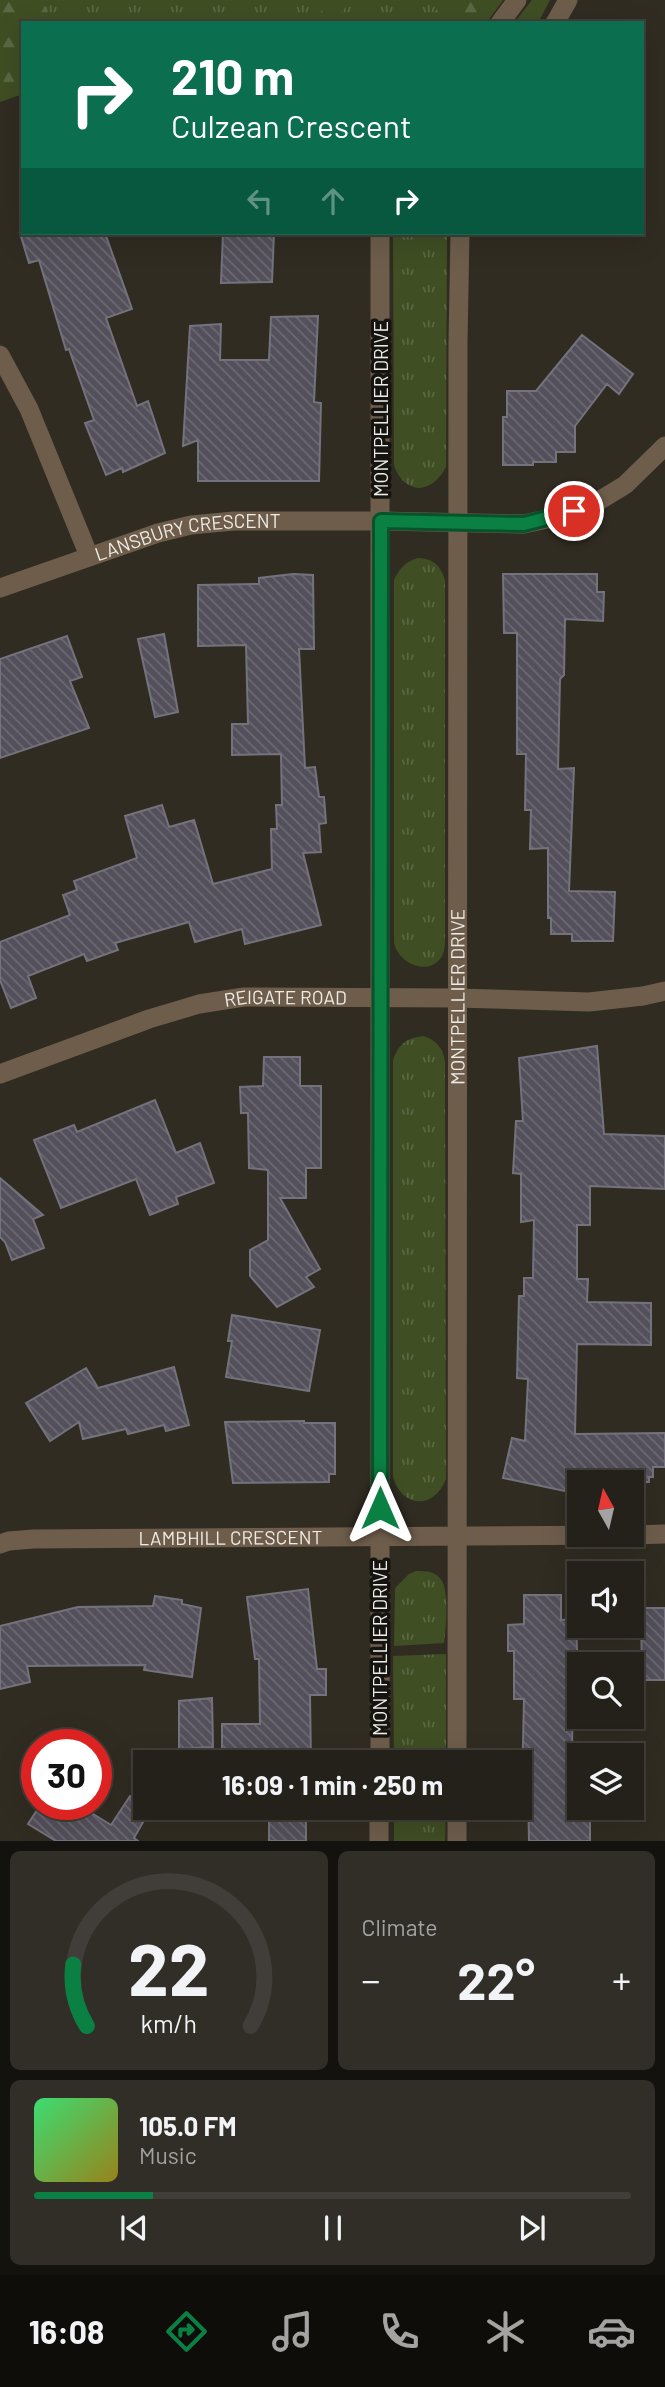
<!DOCTYPE html>
<meta charset="utf-8">
<style>
:root{--surface:#24211a;--page:#302e27;--text:#f1f3f6;--muted:#a3a3a2;--line:#413e39;--accent:#0b8043}
body{margin:0;font-family:Barlow,sans-serif;background:var(--page);color:var(--text);height:100vh;display:flex;flex-direction:column;font-size:26px;white-space:nowrap}
*{box-sizing:border-box;margin:0}
p{font-size:23px;color:var(--muted)}
.icon{flex:none;width:38px;height:38px;fill:none;stroke:currentColor;stroke-width:2;stroke-linecap:round;stroke-linejoin:round}
.map{position:relative;height:1841px;overflow:hidden}
.sheet{display:flex;flex-direction:column;gap:10px;padding:10px;background:#14120e;flex:1}
.sheet>*{flex:none}
.banner{position:absolute;left:21px;top:21px;width:623px;height:214px;border-radius:0px;box-shadow:0 7px 28px #0002,0 0 0 2px var(--line);background:#0b6e4f;color:#fff;overflow:hidden}
.needle{width:46px;rotate:352deg}
.controls{position:absolute;left:567px;top:1470px;display:grid;gap:14px}
.controls a{display:grid;place-items:center;width:77px;height:77px;border-radius:0px;background:var(--surface);box-shadow:0 7px 28px #0002,0 0 0 2px var(--line);font-size:35px}
.speed{position:absolute;left:21px;top:1729px;display:flex;gap:14px;font-size:35px;font-weight:700;text-align:center}
.speed>*{display:grid;place-content:center;width:91px;height:91px;border-radius:50%;background:var(--surface);box-shadow:0 7px 28px #0002,0 0 0 2px var(--line);line-height:1}
.speed .limit{border:10px solid #d22;background:#fff;color:#111}
.pin{position:absolute;display:grid;place-items:center;width:60px;height:60px;color:#fff;margin:-30px;border:4px solid #fff;border-radius:50%;box-shadow:0 2px 7px #0007}
.me{position:absolute;width:77px;margin:-38px;rotate:0deg;stroke-linejoin:round;filter:drop-shadow(0 0 5px #0008)}
.turn{display:flex;align-items:center;gap:24px;height:147px;padding:0 35px;font-size:32px}
.turn .icon{width:91px;height:91px;stroke-width:2.5}
.turn b{display:block;font-size:49px;line-height:60px}
.lanes{display:flex;align-items:center;height:66px;padding:0 35px;background:#0003;justify-content:center;gap:35px;direction:ltr}
.lanes .off{opacity:.35}
.big{font-size:52px;font-weight:700;line-height:1.1}
.sheet .tile{flex:1;display:flex;flex-direction:column;justify-content:center;gap:10px;min-width:0;padding:0 24px;border-radius:10px;background:var(--page)}
.sheet .dial{align-items:center;gap:0}
.dial svg{height:182px;overflow:visible;fill:none;stroke:var(--line);stroke-width:7;stroke-linecap:round;text-anchor:middle}
.dial text{fill:var(--text);stroke:none}
.song{display:flex;align-items:center;gap:21px}
.cover{width:84px;height:84px;border-radius:10px;background:linear-gradient(135deg,hsl(140 70% 55%),hsl(50 70% 35%))}
.played{height:7px;border-radius:4px;background:linear-gradient(90deg,var(--accent) 20%,var(--line) 20%)}
.keys{display:flex;justify-content:space-around;direction:ltr}
.heat{display:flex;justify-content:space-between;align-items:center;font-size:38px;direction:ltr}
.sheet .tiles{flex:1;display:grid;gap:10px;grid-template-columns:1fr 1fr}
.tile:last-child{grid-column:span 2}
.trip{position:absolute;left:133px;top:1750px;width:399px;height:70px;border-radius:0px;background:var(--surface);box-shadow:0 7px 28px #0002,0 0 0 2px var(--line);font-weight:700;line-height:70px;text-align:center}
.tab-bar{display:flex;height:112px;justify-content:space-around;align-items:center;background:#0e0d0a;color:var(--muted)}
.tab-bar .icon{width:49px;height:49px}
.tab-bar .current{color:var(--accent)}
.tab-bar b{font-size:32px;color:var(--text)}
.map>svg:first-child{display:block}
</style>
<div class="map">
<svg width="665" height="1841" viewBox="0 0 665 1841">
<defs>
<pattern id="grass-tufts" width="24" height="20" patternUnits="userSpaceOnUse" patternTransform="scale(1.75)"><rect width="24" height="20" fill="#3f4e23"/><path d="M3 7l-1-3M5 7V3M7 7l1-3M15 17l-1-3M17 17v-4M19 17l1-3" fill="none" stroke="#5b6843"/></pattern>
<pattern id="forest-firs" width="22" height="20" patternUnits="userSpaceOnUse" patternTransform="scale(1.75)"><rect width="22" height="20" fill="#3f4e23"/><path d="M5 1l3.5 6h-7zM16 11l3.5 6h-7z" fill="#5b6843"/></pattern>
<pattern id="building-back-hatch" width="6" height="6" patternUnits="userSpaceOnUse" patternTransform="scale(1.75)"><rect width="6" height="6" fill="#53505b"/><path d="M-1 5l2 2M0 0l6 6M5-1l2 2" fill="none" stroke="#6c6973"/></pattern>
</defs>
<rect width="100%" height="100%" fill="#302c22"/>
<path fill="url(#grass-tufts)" d="M0 0H503L486 23H23V94L0 102Z
M532 0H550L538 23H514Z
M393 233H447L446 467C432 494 406 496 394 466Z
M418 558C434 559 440 565 445 580V938C445 944 445 950 442 956 429 978 397 963 394 942V580C400 568 405 562 418 558Z
M424 1036C437 1041 444 1049 445 1063L446 1479C434 1510 402 1508 393 1477V1060C399 1043 407 1038 424 1036Z
M416 1571C426 1571 436 1571 442 1581 449 1593 446 1629 444 1643L394 1646 395 1588 409 1574Z
M446 1654V1762H394L393 1656Z
M394 1808H446L445 1841H394Z"/>
<path fill="url(#forest-firs)" d="M3 0H44L48 23H23V80L6 82 0 77V13Z
M332 0H353L334 19 374 23H310Z
M443 0H503L486 23H427Z"/>
<path fill="url(#building-back-hatch)" stroke="#74727d" stroke-width="2" d="M20 233H105L132 309 106 318 137 406 148 401 165 453 123 472 122 468 106 475 85 423 94 420 69 349 66 350 39 260 29 263Z
M223 233H274L272 282 221 283Z
M318 316 314 402 321 403 319 481H198V440L183 446 190 326 221 324 220 360H269L271 317Z
M582 335 633 374 619 394 607 384 575 426V452H556V462H533V465H503V417H507V391H536Z
M293 574 313 575 314 649H299L305 768 315 767 319 797H324L326 823 319 824 321 852 303 853 321 925 245 944 242 929 195 942 189 922 115 943 118 950 87 961 84 954 28 976 36 998 11 1008 0 980V942L70 915 63 895 77 890 74 881 137 858 125 816 162 805 169 827 194 820 213 884 272 869 271 829H277L276 805H282L281 754 232 755V724H248L246 645 198 646V585L259 584V578Z
M503 574H597V592H604L603 621 565 619 564 675 560 679 558 769 574 768 569 891 615 892 613 941H572V934H551V918H548V848L530 849 531 810H525L526 754H517V633H504Z
M164 634 178 712 155 717 138 639Z
M67 636 82 677 70 681 89 728 0 758V659Z
M597 1046 604 1134 665 1136V1189L590 1186V1225H577V1279H588L587 1302 651 1303V1345L577 1344 575 1434 665 1433V1467H653V1477H649V1482H579V1494L503 1478 512 1438 525 1441 528 1379 517 1378 519 1296H524V1278H533L534 1220 521 1222V1174L513 1173 516 1121H523L519 1058Z
M264 1057H300V1086H321V1168H306V1198H280L320 1269 306 1277 314 1287 277 1307 250 1276V1250L268 1240V1170L249 1168 248 1113H241L240 1087 263 1086Z
M155 1100 176 1153 200 1143 214 1183 176 1197 178 1204 150 1215 136 1179 61 1208 34 1140 74 1125 77 1132Z
M0 1178 43 1215 33 1219 44 1248 12 1260 5 1242 0 1237Z
M232 1315 320 1330 309 1391 226 1377 232 1341H228Z
M174 1367 189 1425 166 1431 164 1425 128 1434 126 1429 83 1439 79 1422 50 1441 26 1403 86 1368 98 1388Z
M304 1421V1423H335V1474H329V1482L233 1483 225 1422Z
M308 1589 317 1669H326V1695H310L311 1762H222V1724H260L259 1659H255L247 1597Z
M524 1595H561V1620L576 1619 577 1651H573L572 1760H579V1808H590V1841H529L528 1788 522 1787 524 1699H514V1651H508V1625L524 1624Z
M155 1596 182 1600V1604L201 1608 192 1677 144 1670 145 1665 27 1666 30 1682 0 1689V1626L78 1607 153 1606Z
M641 1608H665V1680H642Z
M212 1698 213 1747 179 1749V1701Z
M130 1796 145 1805V1808H151L134 1838 138 1841H56L28 1824 41 1804H77L111 1825Z
M262 1808H306V1841H269V1818H262Z"/>
<g fill="none" stroke-linecap="round" stroke-linejoin="round">
<g stroke="#6e5d4b" stroke-width="19">
<path d="M500 23 517 0"/>
<path d="M555 23 568 0"/>
<path d="M0 355 29 409 89 556"/>
<path id="s1" d="M0 588 158 533 191 525 234 521H381L524 524 556 517 592 505 625 485 665 446"/>
<path id="s2" d="M0 1074 149 1019 199 1004 244 997 458 998 589 1002 643 996 665 991"/>
<path d="M632 1535 665 1534"/>
<path id="s3" d="M0 1544 9 1541 33 1539 629 1535"/>
<path d="M380 1762V233"/>
<path id="s4" d="M457 1762 458 343 460 233"/>
<path d="M379 1841V1808"/>
<path d="M457 1841V1808"/>
</g>
</g>
<g fill="none" stroke-linecap="round" stroke-linejoin="round">
<g stroke="#07532c" stroke-width="18">
<path id="route" d="M380 1508 381 521 524 524 574 511"/>
</g>
<use href="#route" stroke="#0b8043" stroke-width="12"/>
</g>
<g text-anchor="middle" stroke-width="7" stroke-linejoin="round" paint-order="stroke">
<g font-size="19" fill="#efece6" stroke="#161410">
<text transform="translate(381 409) rotate(-90)" y="7">MONTPELLIER DRIVE</text>
<text dy="7" stroke="none"><textPath href="#s1" startOffset="196">LANSBURY CRESCENT</textPath></text>
<text dy="7" stroke="none"><textPath href="#s4" startOffset="765">MONTPELLIER DRIVE</textPath></text>
<text dy="7" stroke="none"><textPath href="#s2" startOffset="298">REIGATE ROAD</textPath></text>
<text dy="7" stroke="none"><textPath href="#s3" startOffset="231">LAMBHILL CRESCENT</textPath></text>
<text transform="translate(380 1648) rotate(-90)" y="7">MONTPELLIER DRIVE</text>
</g>
</g>
</svg>
<div class="controls">
<a><svg class="needle" viewBox="-14 -14 28 28"><path d="M0-13l5 13h-10z" fill="#e53935"/><path d="M0 13l5-13h-10z" fill="#a3a3a2"/></svg></a>
<a><svg class="icon" aria-label="sound" viewBox="0 0 24 24"><path d="M4 9h4l5-4v14l-5-4H4zM17 9q2 3 0 6"/></svg></a>
<a><svg class="icon" aria-label="search" viewBox="0 0 24 24"><circle cx="10" cy="10" r="6"/><path d="M15 15l6 6"/></svg></a>
<a><svg class="icon" aria-label="layers" viewBox="0 0 24 24"><path d="M12 4l9 5-9 5-9-5zM3 14l9 5 9-5"/></svg></a>
</div>
<div class="speed"><div class="limit">30</div></div>
<div class="pin" style="left:574px;top:511px;background:#d93025"><svg class="icon" aria-label="arrive" viewBox="0 0 24 24"><path d="M6 21V4h12l-3 4 3 4H6"/></svg></div>
<svg class="me" style="left:380px;top:1508px" viewBox="-20 -20 40 40"><path d="M0-17L14 15 0 8-14 15z" fill="#0b8043" stroke="#fff" stroke-width="4"/></svg>
<div class="trip">16:09 · 1 min · 250 m</div>
<div class="banner">
<div class="turn"><svg class="icon" aria-label="right" viewBox="0 0 24 24"><path d="M7 20v-9h11M14 6l5 5-5 5"/></svg><div><b>210 m</b>Culzean Crescent</div></div>
<div class="lanes"><svg class="icon off" aria-label="left" viewBox="0 0 24 24"><path d="M17 20v-9H6M10 6l-5 5 5 5"/></svg><svg class="icon off" aria-label="ahead" viewBox="0 0 24 24"><path d="M12 20V5M6 11l6-6 6 6"/></svg><svg class="icon" aria-label="right" viewBox="0 0 24 24"><path d="M7 20v-9h11M14 6l5 5-5 5"/></svg></div>
</div>
</div>
<section class="sheet">
<div class="tiles">
<div class="tile dial"><svg viewBox="0 0 100 80">
<path d="M14 69A42 42 0 1 1 86 69"/>
<path d="M14 69A42 42 0 0 1 8 42" stroke="#0b8043"/>
<text x="50" y="56" font-size="32" font-weight="700">22</text>
<text x="50" y="72" font-size="11">km/h</text>
</svg></div>
<div class="tile"><p>Climate</p>
<div class="heat"><a>−</a><b class="big">22°</b><a>+</a></div>
</div>
<div class="tile">
<div class="song"><i class="cover"></i><div><b>105.0 FM</b><p>Music</p></div></div>
<div class="played"></div>
<div class="keys"><svg class="icon" aria-label="previous" viewBox="0 0 24 24"><path d="M18 5L8 12l10 7zM5 5v14"/></svg><svg class="icon" aria-label="pause" viewBox="0 0 24 24"><path d="M8 5v14M16 5v14"/></svg><svg class="icon" aria-label="next" viewBox="0 0 24 24"><path d="M6 5l10 7-10 7zM19 5v14"/></svg></div>
</div>
</div>
</section>
<nav class="tab-bar">
<b>16:08</b>
<svg class="icon current" aria-label="directions" viewBox="0 0 24 24"><path d="M12 3l9 9-9 9-9-9zM9 14v-3h6M13 9l2 2-2 2"/></svg>
<svg class="icon" aria-label="music" viewBox="0 0 24 24"><path d="M9 18V5l10-2v13"/><circle cx="6" cy="18" r="3"/><circle cx="16" cy="16" r="3"/></svg>
<svg class="icon" aria-label="phone" viewBox="0 0 24 24"><path d="M5 4h4l2 5-3 2q2 4 5 5l2-3 5 2v4C11 20 4 13 5 4z"/></svg>
<svg class="icon" aria-label="climate" viewBox="0 0 24 24"><path d="M12 3v18M4 7l16 10M4 17L20 7"/></svg>
<svg class="icon" aria-label="car" viewBox="0 0 24 24"><path d="M5 17H2v-5l4-1 3-4h7l3 4 3 1v5h-3M9 17h6M6 11h13"/><circle cx="7" cy="17" r="2"/><circle cx="17" cy="17" r="2"/></svg>
</nav>
